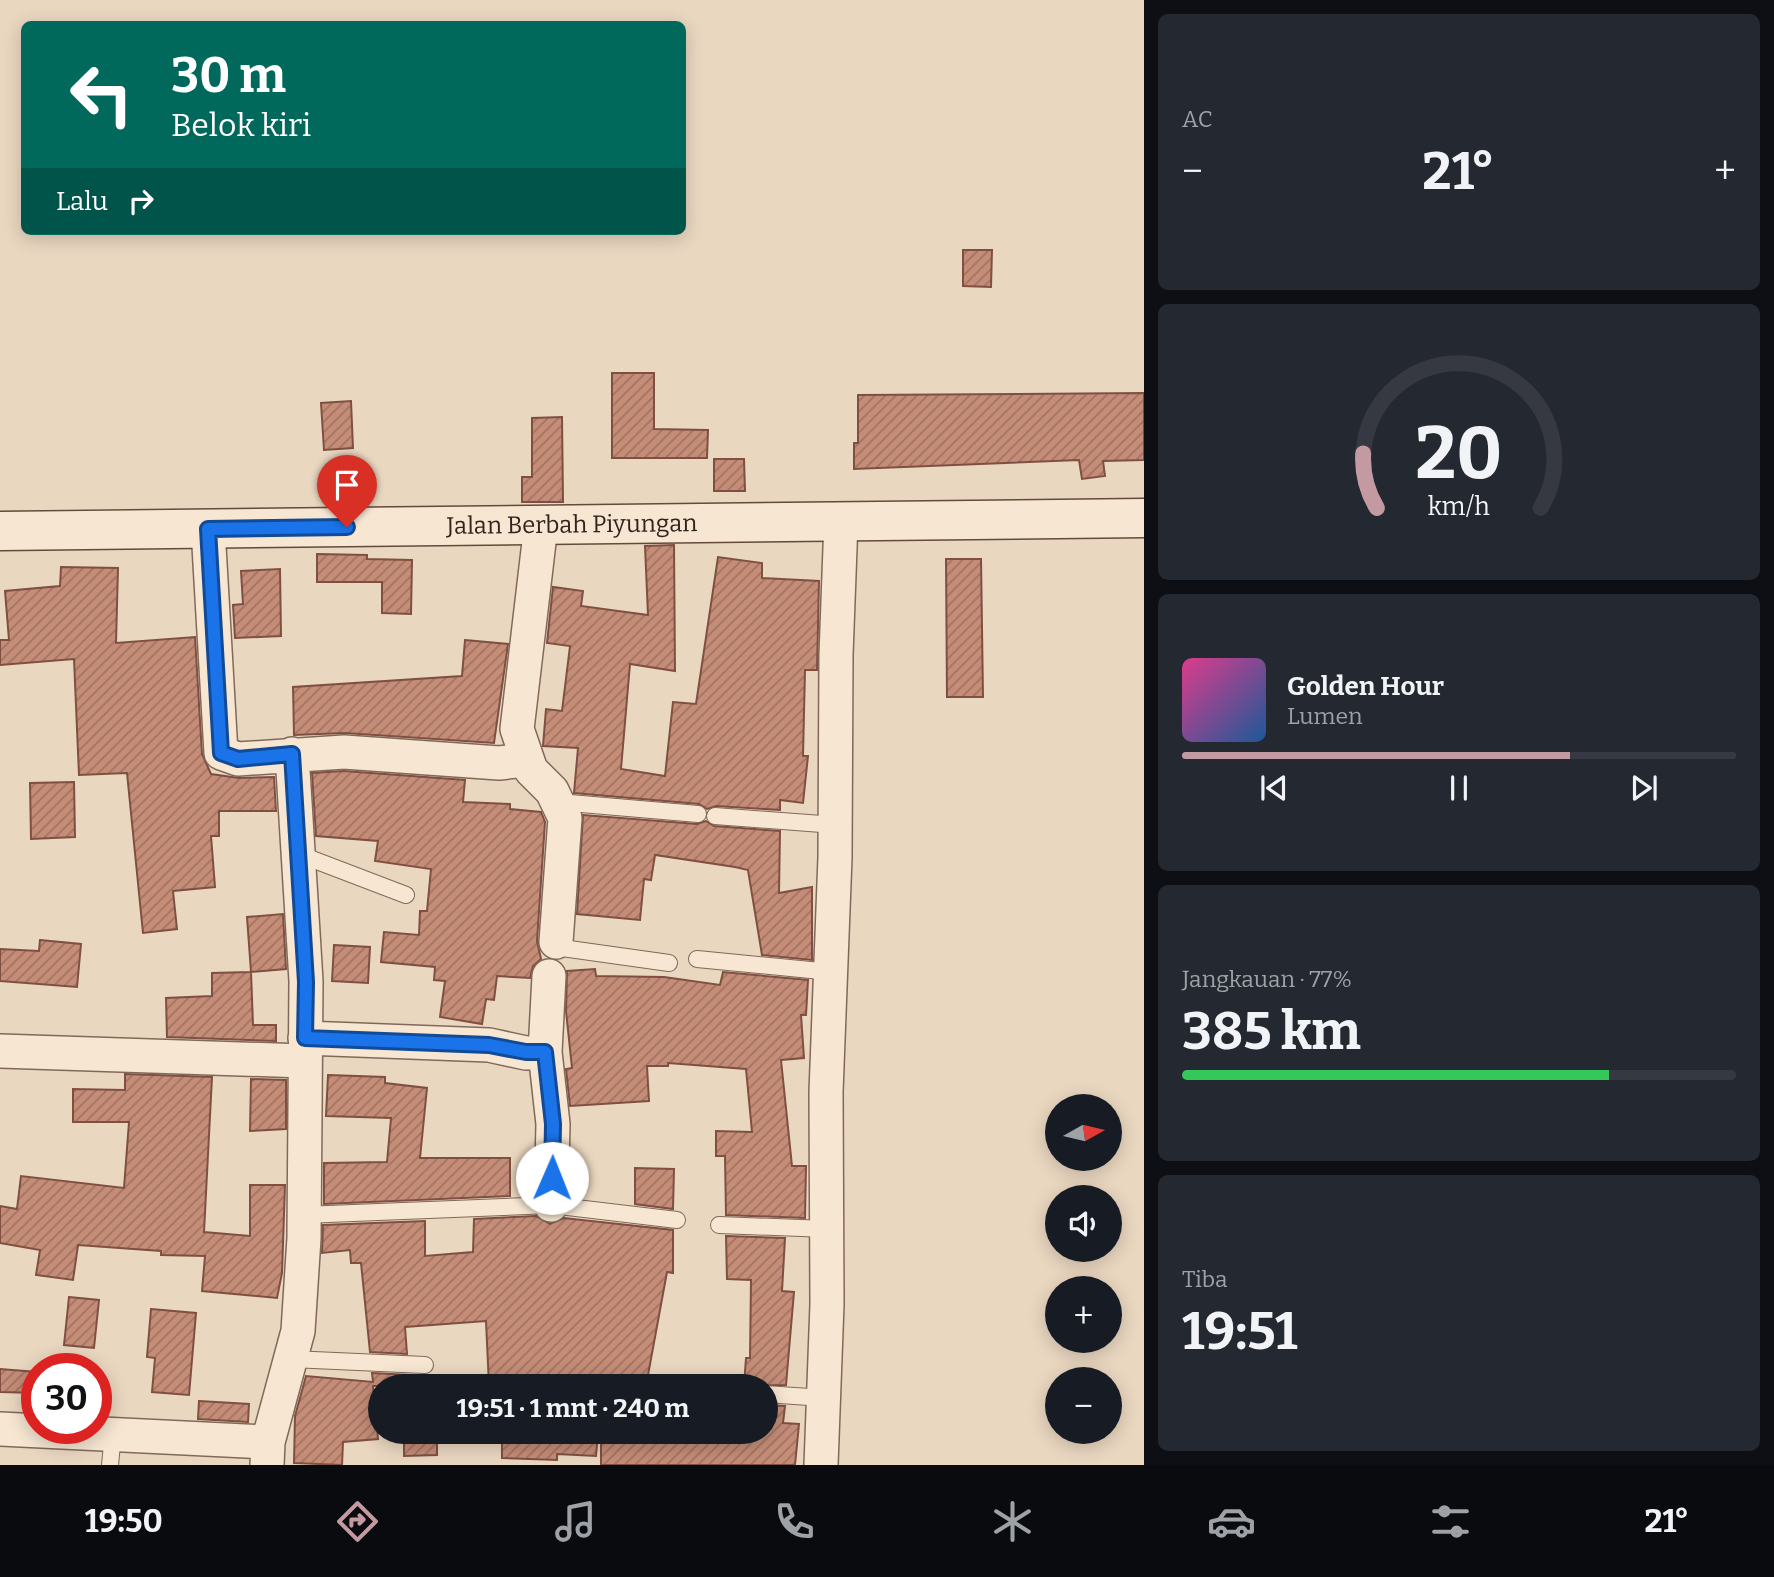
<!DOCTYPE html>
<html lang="id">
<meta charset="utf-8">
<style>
:root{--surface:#171b24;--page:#242831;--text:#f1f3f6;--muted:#9ea1a6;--line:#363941;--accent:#c49aa2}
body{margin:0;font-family:Bitter,serif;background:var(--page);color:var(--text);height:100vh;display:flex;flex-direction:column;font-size:26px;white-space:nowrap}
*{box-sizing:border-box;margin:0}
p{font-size:23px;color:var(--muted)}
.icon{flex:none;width:38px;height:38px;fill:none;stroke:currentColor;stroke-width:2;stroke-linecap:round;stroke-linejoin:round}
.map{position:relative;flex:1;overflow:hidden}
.details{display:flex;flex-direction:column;gap:14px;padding:14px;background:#0d0f14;width:630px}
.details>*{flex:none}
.banner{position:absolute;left:21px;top:21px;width:665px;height:214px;border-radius:10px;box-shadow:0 4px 18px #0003;background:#00695c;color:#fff;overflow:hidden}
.needle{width:46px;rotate:82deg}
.tools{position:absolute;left:1045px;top:1094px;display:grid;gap:14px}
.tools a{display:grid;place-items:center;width:77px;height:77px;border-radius:50%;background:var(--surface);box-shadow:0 4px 18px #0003;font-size:35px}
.speed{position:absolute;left:21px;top:1353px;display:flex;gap:14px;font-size:35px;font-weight:700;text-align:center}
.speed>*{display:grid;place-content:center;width:91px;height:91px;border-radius:50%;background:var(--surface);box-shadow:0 4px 18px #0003;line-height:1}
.speed .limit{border:10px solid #d22;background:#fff;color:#111}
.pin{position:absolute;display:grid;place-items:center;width:60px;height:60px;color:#fff;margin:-72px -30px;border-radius:50% 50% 50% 0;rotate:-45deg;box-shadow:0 0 7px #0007}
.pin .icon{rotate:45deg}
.me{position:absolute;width:77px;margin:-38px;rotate:1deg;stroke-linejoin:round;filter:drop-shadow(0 0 5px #0008)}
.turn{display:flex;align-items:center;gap:24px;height:147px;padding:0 35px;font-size:32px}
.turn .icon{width:91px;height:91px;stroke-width:2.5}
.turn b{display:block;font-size:49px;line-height:60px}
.then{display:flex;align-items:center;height:66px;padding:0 35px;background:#0003;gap:14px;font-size:26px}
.big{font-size:52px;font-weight:700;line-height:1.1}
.details .card{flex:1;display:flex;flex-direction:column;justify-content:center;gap:10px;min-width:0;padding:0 24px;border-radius:10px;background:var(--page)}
.details .dial{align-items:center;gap:0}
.dial svg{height:182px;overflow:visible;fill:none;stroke:var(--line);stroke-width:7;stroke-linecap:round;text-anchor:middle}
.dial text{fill:var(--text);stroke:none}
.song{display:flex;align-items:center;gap:21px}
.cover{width:84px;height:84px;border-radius:10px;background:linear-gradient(135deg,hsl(330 70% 55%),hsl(210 70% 35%))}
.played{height:7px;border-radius:4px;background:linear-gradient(90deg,var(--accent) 70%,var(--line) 70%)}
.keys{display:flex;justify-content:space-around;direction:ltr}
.heat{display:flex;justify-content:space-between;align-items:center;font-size:38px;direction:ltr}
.charge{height:10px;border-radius:5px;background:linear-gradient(90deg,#34c759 77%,var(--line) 0)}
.trip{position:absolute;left:368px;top:1374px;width:410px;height:70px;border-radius:35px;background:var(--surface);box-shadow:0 4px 18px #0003;font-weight:700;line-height:70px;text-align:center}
.tab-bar{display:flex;height:112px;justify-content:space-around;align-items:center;background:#090b0e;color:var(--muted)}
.tab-bar .icon{width:49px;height:49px}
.tab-bar .selected{color:var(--accent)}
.tab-bar b{font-size:32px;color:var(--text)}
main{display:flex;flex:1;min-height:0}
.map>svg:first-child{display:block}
</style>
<main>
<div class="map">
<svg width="1144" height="1465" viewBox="0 0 1144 1465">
<defs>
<pattern id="building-hatch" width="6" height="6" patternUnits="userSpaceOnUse" patternTransform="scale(1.75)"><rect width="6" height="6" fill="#c58d78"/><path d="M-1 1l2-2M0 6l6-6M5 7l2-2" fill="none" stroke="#a17362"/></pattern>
</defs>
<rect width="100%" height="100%" fill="#ead7c0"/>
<path fill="url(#building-hatch)" stroke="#7f5041" stroke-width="2" d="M963 250H992L991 287 963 286Z
M612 373H654V429L708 430 707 458H612Z
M1144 393V460L1103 461 1105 476 1082 479 1079 460 854 469V443H858V395Z
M351 401 353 448 324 450 321 403Z
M562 417 563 502H522V477H532V418Z
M714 459H744L745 491H714Z
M674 545 675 671 630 664 621 769 665 776 673 702 696 704 718 557 762 563V578L819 581 817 670H805L803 756H808L803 803 780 800V810L716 806 707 809 699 804 574 793 578 748 543 746 546 709 562 711 570 646 547 643 553 587 583 591 581 606 648 615 645 546Z
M317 554 367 555V559L412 560 411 614 382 613V582H317Z
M946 559H981L983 697H947Z
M61 567 118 568 116 643 195 637 202 754 211 774 239 778 274 777 276 811H219V836H211L215 887 173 891 177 929 143 933 127 773 79 775 74 659 0 665V640H9L5 591 60 586Z
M280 569 281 636 235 638 233 605 243 604 241 571Z
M465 640 508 644 494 743 345 733 294 735 293 687 462 676Z
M344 771 465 780 463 802 510 804V809L541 812 545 822 537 941 541 959 533 966 530 978 497 976 494 1000 486 999 482 1024 440 1017 445 981 434 980 435 967 381 962 384 932 419 935 420 911H427L431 869 375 861 378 841 316 836 312 773Z
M74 782 75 837 31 839 30 783Z
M583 815 697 824 706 821 714 826 780 831 779 893 812 887V960L762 955 748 870 735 867 655 855 651 880 644 879 640 920 577 914Z
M283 914 286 969 251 972 253 1025H276V1041L167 1037 166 998 212 996V973L251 972 247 917Z
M40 940 81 944 77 987 0 981V949L39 951Z
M334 945 370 947 368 983 332 981Z
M595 969 596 976 664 977 720 985 723 972 808 980 806 1015H801L804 1058 781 1060 792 1166H806L805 1218 726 1215 725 1156H716V1131L752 1132 746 1069 668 1063V1066H647L649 1101 570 1106 566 1069 572 1068 566 1011 567 971Z
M125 1074 212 1077 204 1232 250 1236V1185H285L282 1273 277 1298 202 1291 205 1256 161 1255V1251L78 1245 73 1280 36 1275 40 1250 0 1243V1206L17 1209 21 1176 124 1188 129 1122H73V1089L125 1090Z
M328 1075 385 1077V1083L427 1088 420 1158H510V1196L324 1204V1163L387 1162 391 1118 326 1116Z
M251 1079 286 1080V1129L250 1131Z
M635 1168 674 1169 673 1209 635 1204Z
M536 1216 550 1224 564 1218 673 1230V1273L667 1272 646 1386H489L486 1321 405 1327 407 1354 370 1352 361 1263H351L350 1250 322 1253 323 1225 425 1221V1256L473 1252 474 1219Z
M726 1236 785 1238 782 1291 794 1292 786 1385 744 1386 746 1358H750L751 1280 727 1279Z
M69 1297 99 1300 94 1348 64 1345Z
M151 1309 196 1313 189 1395 152 1392 155 1358 147 1357Z
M0 1369 37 1372V1393L0 1392Z
M372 1373 410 1375 411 1386H373L378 1439 343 1442 342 1465 294 1463 295 1416 306 1376 373 1382Z
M199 1401 249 1404 248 1422 198 1419Z
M765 1405 785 1406 783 1423 799 1424 795 1465H601V1435L765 1432Z
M404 1432H437V1455L404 1456Z
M502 1432H598L596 1456 557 1454V1460L502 1458Z"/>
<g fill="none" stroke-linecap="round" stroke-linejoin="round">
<g stroke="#816959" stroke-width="18">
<path id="lane" d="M558 802 698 814
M715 816 835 825
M296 853 406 895
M555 947 669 963
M697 959 831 972
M303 1215 551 1205 677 1220
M719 1225 827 1229
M291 1359 425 1365
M765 1394 824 1398
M110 1465 113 1434"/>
</g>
<g stroke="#816959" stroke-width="36">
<path id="street" d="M541 525 517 729 531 770 552 791 565 818 556 942
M208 529 221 753 238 759 344 752 499 763 526 760
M549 976 545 1052 553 1124 551 1205
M305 1038 489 1045 526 1053 545 1052
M0 1051 304 1061
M0 1429 268 1442
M267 1465 268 1442 298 1331 304 1238 306 981 292 754
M821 1465 827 1304 826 1092 835 857 836 655 841 521"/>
</g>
<g stroke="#634a3c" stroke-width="41">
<g id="secondary">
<path id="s1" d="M0 531 1144 518"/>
</g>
</g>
<use href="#lane" stroke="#f6e6d2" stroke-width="16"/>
<use href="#street" stroke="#f6e6d2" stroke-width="33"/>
<use href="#secondary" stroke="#f6e6d2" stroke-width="38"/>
</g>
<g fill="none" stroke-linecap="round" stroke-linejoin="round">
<g stroke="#114b97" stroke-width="18">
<path id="route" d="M347 527 208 529 221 753 238 759 292 754 306 982 305 1038 489 1045 526 1052H545L553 1124 552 1178"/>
</g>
<use href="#route" stroke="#1a73e8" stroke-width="12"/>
</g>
<g text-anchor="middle" stroke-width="5" stroke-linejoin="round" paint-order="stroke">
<g font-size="24" fill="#32241d" stroke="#f2e3ce">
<text dy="8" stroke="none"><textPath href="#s1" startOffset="572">Jalan Berbah Piyungan</textPath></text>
</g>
</g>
</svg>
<div class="tools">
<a><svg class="needle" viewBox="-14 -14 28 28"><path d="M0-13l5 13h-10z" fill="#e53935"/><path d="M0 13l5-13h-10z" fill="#9ea1a6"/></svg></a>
<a><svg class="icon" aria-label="sound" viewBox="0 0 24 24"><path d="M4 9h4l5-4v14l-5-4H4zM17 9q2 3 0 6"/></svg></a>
<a>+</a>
<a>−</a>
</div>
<div class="speed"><div class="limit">30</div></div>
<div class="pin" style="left:347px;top:527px;background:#d93025"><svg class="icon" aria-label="arrive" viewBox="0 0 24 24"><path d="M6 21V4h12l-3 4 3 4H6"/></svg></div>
<svg class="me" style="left:552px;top:1178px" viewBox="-20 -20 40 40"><circle r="19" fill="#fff"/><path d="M0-13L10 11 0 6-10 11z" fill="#1a73e8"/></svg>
<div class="trip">19:51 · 1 mnt · 240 m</div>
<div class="banner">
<div class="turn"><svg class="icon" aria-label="left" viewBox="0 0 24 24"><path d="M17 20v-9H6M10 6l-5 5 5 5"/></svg><div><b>30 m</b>Belok kiri</div></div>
<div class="then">Lalu<svg class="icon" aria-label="right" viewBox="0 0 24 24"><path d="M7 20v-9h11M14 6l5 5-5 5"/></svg></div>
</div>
</div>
<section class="details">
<div class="card"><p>AC</p>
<div class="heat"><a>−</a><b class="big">21°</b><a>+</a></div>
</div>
<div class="card dial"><svg viewBox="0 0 100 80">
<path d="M14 69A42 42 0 1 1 86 69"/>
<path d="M14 69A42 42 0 0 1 8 45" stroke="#c49aa2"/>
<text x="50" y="56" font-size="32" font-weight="700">20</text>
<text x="50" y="72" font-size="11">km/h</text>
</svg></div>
<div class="card">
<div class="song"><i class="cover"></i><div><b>Golden Hour</b><p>Lumen</p></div></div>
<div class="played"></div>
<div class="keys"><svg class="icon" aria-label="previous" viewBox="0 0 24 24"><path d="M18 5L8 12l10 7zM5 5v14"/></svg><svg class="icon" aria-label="pause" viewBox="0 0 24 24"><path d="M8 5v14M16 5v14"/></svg><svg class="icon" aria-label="next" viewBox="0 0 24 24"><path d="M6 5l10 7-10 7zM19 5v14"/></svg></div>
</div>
<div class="card"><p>Jangkauan · 77%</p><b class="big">385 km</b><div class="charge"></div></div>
<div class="card"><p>Tiba</p><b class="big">19:51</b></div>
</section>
</main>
<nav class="tab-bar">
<b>19:50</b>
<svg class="icon selected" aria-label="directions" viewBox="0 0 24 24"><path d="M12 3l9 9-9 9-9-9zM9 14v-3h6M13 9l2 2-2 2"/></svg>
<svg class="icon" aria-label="music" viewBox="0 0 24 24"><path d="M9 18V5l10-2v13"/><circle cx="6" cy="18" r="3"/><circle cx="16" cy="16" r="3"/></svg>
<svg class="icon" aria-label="phone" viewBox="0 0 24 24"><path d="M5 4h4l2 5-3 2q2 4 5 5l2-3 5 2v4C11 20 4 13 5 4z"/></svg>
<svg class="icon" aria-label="climate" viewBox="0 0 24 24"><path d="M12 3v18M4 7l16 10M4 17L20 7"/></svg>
<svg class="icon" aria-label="car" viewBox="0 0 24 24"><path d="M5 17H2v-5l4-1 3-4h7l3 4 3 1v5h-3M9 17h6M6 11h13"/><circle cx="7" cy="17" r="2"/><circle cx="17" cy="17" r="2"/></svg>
<svg class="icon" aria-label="filters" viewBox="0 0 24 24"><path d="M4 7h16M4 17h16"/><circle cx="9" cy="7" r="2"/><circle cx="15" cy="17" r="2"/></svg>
<b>21°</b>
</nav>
